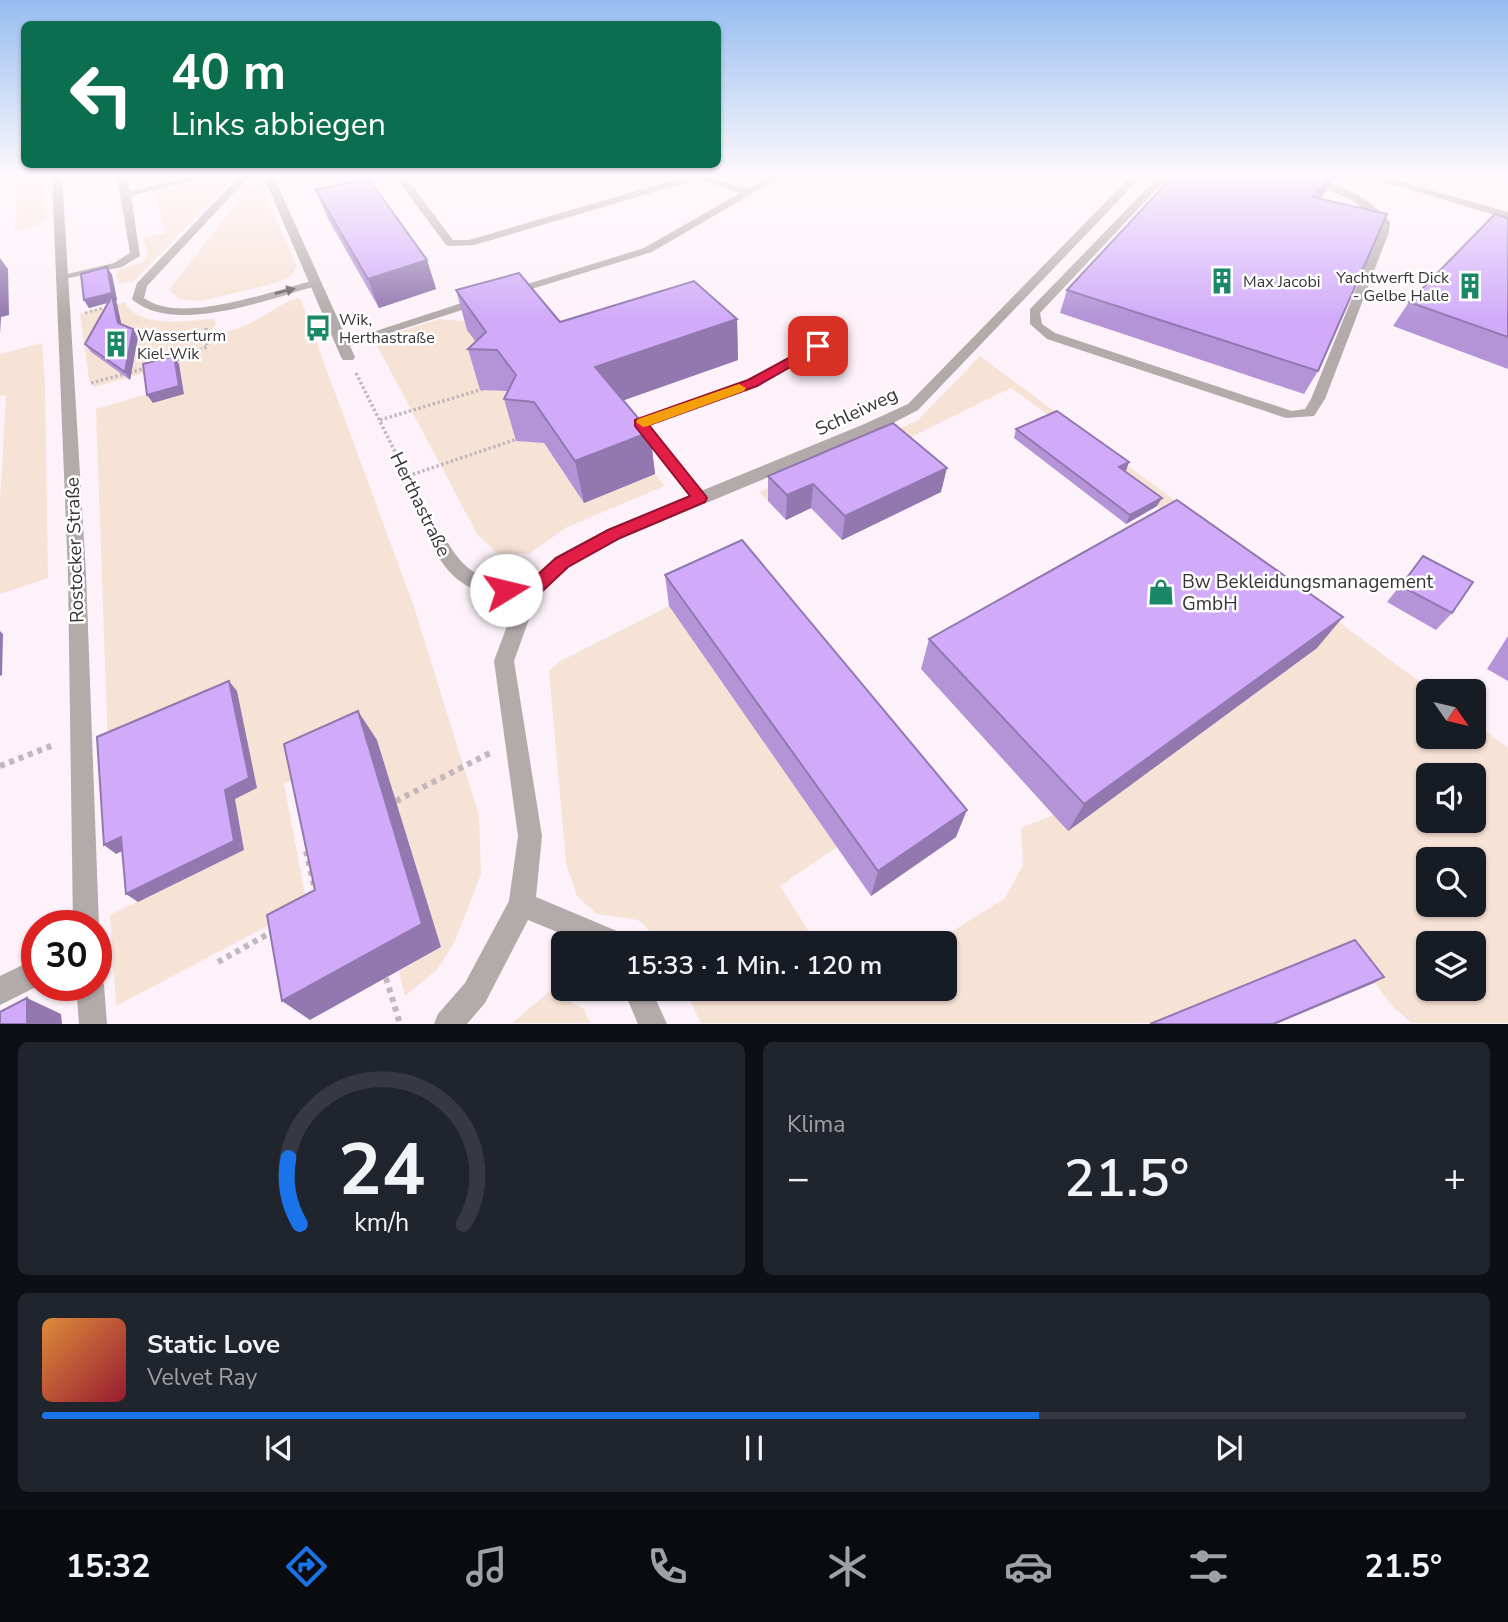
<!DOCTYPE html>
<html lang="de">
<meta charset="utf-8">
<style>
:root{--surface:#171b24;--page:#20242c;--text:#f1f3f6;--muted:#9ea1a6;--line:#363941;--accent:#1a73e8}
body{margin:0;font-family:"Nunito Sans",sans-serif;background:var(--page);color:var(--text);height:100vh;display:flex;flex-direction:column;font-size:26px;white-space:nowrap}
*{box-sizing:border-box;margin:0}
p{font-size:23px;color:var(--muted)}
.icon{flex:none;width:38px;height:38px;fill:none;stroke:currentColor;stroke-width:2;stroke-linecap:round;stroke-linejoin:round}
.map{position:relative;height:1024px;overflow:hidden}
.sheet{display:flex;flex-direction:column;gap:18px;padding:18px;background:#0d0f14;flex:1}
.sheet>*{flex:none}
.hud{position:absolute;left:21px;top:21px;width:700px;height:147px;border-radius:10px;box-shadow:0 2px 5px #0004;background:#0b6e4f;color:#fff;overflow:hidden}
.needle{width:46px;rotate:124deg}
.tools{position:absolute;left:1416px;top:679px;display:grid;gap:14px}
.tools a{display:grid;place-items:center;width:70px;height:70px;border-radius:10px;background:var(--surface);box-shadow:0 2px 5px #0004;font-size:35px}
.speed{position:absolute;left:21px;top:910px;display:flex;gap:14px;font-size:35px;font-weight:700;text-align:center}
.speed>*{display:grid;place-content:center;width:91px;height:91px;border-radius:50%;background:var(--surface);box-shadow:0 2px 5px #0004;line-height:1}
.speed .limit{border:10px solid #d22;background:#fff;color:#111}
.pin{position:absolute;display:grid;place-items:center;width:60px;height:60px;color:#fff;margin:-30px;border-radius:14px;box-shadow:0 4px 10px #0006}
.me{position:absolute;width:77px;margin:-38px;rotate:81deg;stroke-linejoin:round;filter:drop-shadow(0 0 5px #0008)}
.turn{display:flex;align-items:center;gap:24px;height:147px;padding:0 35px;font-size:32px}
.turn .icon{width:91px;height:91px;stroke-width:2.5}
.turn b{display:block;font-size:49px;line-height:60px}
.big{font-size:52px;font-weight:600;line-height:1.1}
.sheet .card{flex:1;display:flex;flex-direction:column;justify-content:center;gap:10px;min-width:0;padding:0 24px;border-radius:10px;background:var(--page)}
.sheet .dial{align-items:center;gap:0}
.dial svg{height:182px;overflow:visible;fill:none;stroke:var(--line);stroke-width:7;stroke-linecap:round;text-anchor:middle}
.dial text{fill:var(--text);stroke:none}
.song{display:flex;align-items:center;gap:21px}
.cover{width:84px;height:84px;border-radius:10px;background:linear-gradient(135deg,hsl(30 70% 55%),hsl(350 70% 35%))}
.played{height:7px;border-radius:4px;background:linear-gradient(90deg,var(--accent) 70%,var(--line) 70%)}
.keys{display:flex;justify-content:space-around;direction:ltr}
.heat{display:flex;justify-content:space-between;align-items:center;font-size:38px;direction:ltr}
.sheet .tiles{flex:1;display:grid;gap:18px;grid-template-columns:1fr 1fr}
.card:last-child{grid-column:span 2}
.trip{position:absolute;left:551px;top:931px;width:406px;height:70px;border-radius:10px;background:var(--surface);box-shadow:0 2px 5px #0004;font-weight:600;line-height:70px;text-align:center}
.tabs{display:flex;height:112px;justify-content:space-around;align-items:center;background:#090b0e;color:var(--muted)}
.tabs .icon{width:49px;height:49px}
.tabs .current{color:var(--accent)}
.tabs b{font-size:32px;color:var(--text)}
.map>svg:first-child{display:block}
</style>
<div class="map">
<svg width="1508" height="1024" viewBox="0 0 1508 1024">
<rect width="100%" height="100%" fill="#fdf2f9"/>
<path fill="#f7e2d6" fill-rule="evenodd" d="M18 175H43L45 219 39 225 15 232Z
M225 175H236L134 281 119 284 116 271 143 262 148 253 143 238 165 233 154 191Z
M1031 175H1100L1086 189Z
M260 184 297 266 291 276 272 284 201 301 179 299 169 290 245 192 234 191 242 187Z
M298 298 301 300 414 607 479 816 481 874 455 941 437 970 405 996 399 971 441 947 377 740 284 784 307 905 116 1006 110 915 244 850 235 799 108 747 96 409 151 393 153 403 184 393 178 364 94 387 89 379 80 314 125 302C139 330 189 320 214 319L216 324 212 329C237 341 274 304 298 298Z
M440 319 470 322 468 330 498 375 495 391 507 390 530 422 520 438 527 442 542 441 584 503 655 474 665 486 567 527 529 554H498L477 534 374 340Z
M42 343 45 384 48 578 0 594V503L6 395 0 396V354Z
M980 356 1432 691H1428V737H1474V722L1508 748V1023H1412L1394 1008 1346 946 1156 1023H701L684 989H945V943H934L1005 898 1023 865 1021 828 1054 815 1178 522 1115 476 1125 470 1011 388 913 436 768 501 759 492 918 420ZM1428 775H1474V821H1428ZM1428 859H1474V905H1428ZM1428 943H1474V989H1428Z
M669 606 837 847 780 886 816 943H662L638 920 597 914 577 896 566 863 549 671 559 662Z
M550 991 584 1009 590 1023H512Z"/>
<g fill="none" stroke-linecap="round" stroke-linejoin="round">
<path stroke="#c1b7bd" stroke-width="2.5" stroke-dasharray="2.5 2.5" stroke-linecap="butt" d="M85 313 110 306"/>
<path stroke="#c1b7bd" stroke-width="3.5" stroke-dasharray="2.5 2.5" stroke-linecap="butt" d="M172 362 207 347 206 328
M356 373 416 494
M91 383 147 368
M380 420 483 389
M408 476 520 438"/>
<path stroke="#c1b7bd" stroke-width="5" stroke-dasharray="3.5 3.5" stroke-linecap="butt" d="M415 493 434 531"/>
<path stroke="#c1b7bd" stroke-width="6" stroke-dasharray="5 5" stroke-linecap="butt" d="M0 766 56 744
M396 801 490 753
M310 844 305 847 316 894
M218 962 275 930
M386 978 400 1024"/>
<path fill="#b3aaaa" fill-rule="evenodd" d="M117 175H127L130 191 199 175H216L131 196 140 256 122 267 59 280V276L114 263 130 253Z
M244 175H257L244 182 147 286 144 298C182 326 273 290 316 280L322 283 320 285C271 298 178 335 134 301L132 299 137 283 238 178Z
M394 175H404L453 240H469L690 175H704L747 189 772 175H784L652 252 512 295 506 292 508 290 644 248 740 193 698 179 474 245 450 246 446 245Z
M1160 175H1170L1040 313 1042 324 1055 333 1292 411 1305 409 1311 399 1379 232 1380 222 1352 200 1291 175C1326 175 1368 195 1390 222L1389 232 1325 399 1314 416 1286 418 1047 339 1030 324V309Z
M480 297 484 299V303L346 347 342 348 336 344Z
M818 342 824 346 822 349 758 386 649 425 705 494 708 498 705 502H695L633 423 635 420 748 380Z"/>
<path fill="#b3aaaa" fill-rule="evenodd" d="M52 175H62L86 574 99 926 96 933V926H73L68 574Z
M263 175H273L355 357 353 360H343L341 357Z
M1132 175H1143L918 410 874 433 620 539 569 567 537 597 514 661 542 836 536 897 624 934 628 943H584L528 920 485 1003 467 1024H434L438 1014 465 983 509 901 518 836 494 661 517 599C475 594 454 586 433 548L436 543H448C469 578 488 581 525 585L555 557 608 529 862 425 908 404Z
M1362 175H1378L1508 212V219Z
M37 958V985H40L0 1005V976Z
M96 974 100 975 104 985 107 1024H79L76 985H96Z
M623 989H651L667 1024H638Z"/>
</g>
<path fill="#b493d7" d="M1239 175H1339L1334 181 1331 180 1325 192 1319 198 1318 371 1304 394 1060 313 1067 290 1233 177Z
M1410 175H1435L1429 180Z
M316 190 427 260 436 289 379 308 327 217Z
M1508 218V369L1393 326 1409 302Z
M107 267 112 275 117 300 116 301 117 304 121 325 133 329 138 337 130 380 91 352 85 344 108 303 89 308 84 300Z
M456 290 560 322 737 319 738 360 623 400 650 432 655 474 584 503 544 443 516 441 504 399 508 391 480 390 468 349 476 342 467 330Z
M1016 429 1126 471H1124L1157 506 1126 524 1014 438Z
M768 476 941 492 842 540 811 508 786 520 768 501Z
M1423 556 1452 613 1436 630 1387 602Z
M665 575 956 837 871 896 669 606Z
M1508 636V681L1487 669Z
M929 639 1317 648 1068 831 921 669Z"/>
<path fill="#9278af" d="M1332 175H1333L1325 192 1302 218 1312 197Z
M0 258 8 269 9 315 1 317 0 334Z
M427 260 436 289 379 308 368 279Z
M107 267 112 275 117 300 116 301 117 304 123 331 118 323 113 301 89 308 84 300Z
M737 319 738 360 602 408 595 367Z
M133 329 138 337 130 380 125 372Z
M174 356 179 364 184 394 153 403 147 395Z
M650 432 655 474 584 503 575 461Z
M1129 462 1126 471 1115 476 1119 467Z
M947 468 941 492 842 540 845 516Z
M813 484 811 508 786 520 787 495Z
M1162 498 1157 506 1126 524 1130 515Z
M1343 617 1317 648 1068 831 1084 804Z
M0 631 3 634 2 675 0 676Z
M229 681 237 691 257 788 235 799 244 850 138 902 126 894 225 790Z
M358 711 377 740 441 947 310 1020 282 1001 422 924Z
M967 810 956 837 871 896 878 871Z
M121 837 133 846 116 854 104 845Z
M1384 977 1374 983 1276 1024H1273Z
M27 998 61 1014 62 1024H27Z"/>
<path fill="#d1abfa" stroke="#9278af" stroke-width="2" d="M1174 175H1222L1233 177 1239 175H1332L1312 197 1387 214 1318 371 1067 290Z
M368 178 427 260 368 279 316 190Z
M1495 214 1508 218V337L1409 302Z
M107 267 112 293 84 300 81 274Z
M519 273 560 322 694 281 737 319 595 367 650 432 575 461 534 402 504 399 516 375 497 350 468 349 486 332 456 290Z
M112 296 118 323 133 329 125 372 85 344Z
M174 356 179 386 147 395 143 364Z
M1057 411 1129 462 1119 467 1162 498 1130 515 1016 429Z
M893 423 947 468 845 516 813 484 787 495 768 476Z
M1177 500 1343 617 1084 804 929 639Z
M742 540 967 810 878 871 665 575Z
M1423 556 1473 582 1452 613 1401 586Z
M229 681 249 778 225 790 234 841 126 894 121 837 104 845 97 737Z
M358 711 422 924 282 1001 267 915 315 890 284 744Z
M1355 940 1384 977 1273 1024H1150Z
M27 998V1024H0V1012Z"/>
<defs><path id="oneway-solid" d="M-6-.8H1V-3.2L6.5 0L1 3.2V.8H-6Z" transform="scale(1.75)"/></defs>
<use fill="#645d5f" href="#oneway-solid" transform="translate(285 291) rotate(-14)"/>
<linearGradient id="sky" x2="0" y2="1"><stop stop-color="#96bdf0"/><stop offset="0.55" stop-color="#fef9fc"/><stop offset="1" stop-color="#fef9fc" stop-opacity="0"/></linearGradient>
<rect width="1508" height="318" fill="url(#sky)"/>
<path fill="#e11d48" stroke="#92132f" stroke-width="2" d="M818 342 822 343V349L757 386 649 425 705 495 707 498 705 502 620 538 568 567 535 598 529 600 500 595 497 590 500 585 506 584 525 586 556 558 608 530 690 496 635 426V420L748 380Z"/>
<path fill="#f59e0b" d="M739 384 746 388 744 391 648 426 643 427 636 422 638 419Z"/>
<defs>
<g id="building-bare" transform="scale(2.1)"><path d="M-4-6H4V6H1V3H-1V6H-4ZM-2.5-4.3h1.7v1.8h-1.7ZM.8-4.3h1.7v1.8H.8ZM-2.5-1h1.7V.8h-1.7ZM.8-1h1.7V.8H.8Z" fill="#1a8867" stroke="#fff" stroke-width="2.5" paint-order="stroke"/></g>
<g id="bus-bare" transform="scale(2.1)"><path d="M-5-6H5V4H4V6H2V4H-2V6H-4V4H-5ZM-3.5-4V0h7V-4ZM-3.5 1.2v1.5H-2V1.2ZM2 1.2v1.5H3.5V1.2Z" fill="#1a8867" stroke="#fff" stroke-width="2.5" paint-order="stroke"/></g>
<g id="shop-bare" transform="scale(2.1)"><path d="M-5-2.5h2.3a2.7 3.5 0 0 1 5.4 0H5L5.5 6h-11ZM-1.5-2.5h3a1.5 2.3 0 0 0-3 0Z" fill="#1a8867" stroke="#fff" stroke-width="2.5" paint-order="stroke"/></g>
</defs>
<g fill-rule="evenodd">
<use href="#building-bare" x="1222" y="281"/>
<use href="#building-bare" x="1470" y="286"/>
<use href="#bus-bare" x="318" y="328"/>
<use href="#building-bare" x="116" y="344"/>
<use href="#shop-bare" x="1161" y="592"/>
</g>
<g text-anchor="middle" stroke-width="5" stroke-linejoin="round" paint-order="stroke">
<g font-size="16" fill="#393337" stroke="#fff" text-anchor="start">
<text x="1449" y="283" text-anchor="end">Yachtwerft Dick<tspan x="1449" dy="18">- Gelbe Halle</tspan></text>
<text x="1243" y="287">Max Jacobi</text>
<text x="339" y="325">Wik,<tspan x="339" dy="18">Herthastraße</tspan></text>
<text x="137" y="341">Wasserturm<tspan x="137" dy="18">Kiel-Wik</tspan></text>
</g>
<g font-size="19" fill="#393337" stroke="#fff">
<text transform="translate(856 411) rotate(-25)" y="7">Schleiweg</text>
<text transform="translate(421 504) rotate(64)" y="7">Herthastraße</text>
<text transform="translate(74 550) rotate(-92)" y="7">Rostocker Straße</text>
</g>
<g font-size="19" fill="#393337" stroke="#fff" text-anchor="start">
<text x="1182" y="588">Bw Bekleidungsmanagement<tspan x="1182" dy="22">GmbH</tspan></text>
</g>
</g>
</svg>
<div class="tools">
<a><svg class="needle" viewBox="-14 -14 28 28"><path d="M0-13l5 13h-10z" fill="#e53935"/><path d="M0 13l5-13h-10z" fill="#9ea1a6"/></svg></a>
<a><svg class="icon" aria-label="sound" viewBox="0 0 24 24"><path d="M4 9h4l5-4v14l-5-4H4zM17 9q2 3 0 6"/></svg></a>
<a><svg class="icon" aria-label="search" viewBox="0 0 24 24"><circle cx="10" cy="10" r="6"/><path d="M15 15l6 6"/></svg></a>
<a><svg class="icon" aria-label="layers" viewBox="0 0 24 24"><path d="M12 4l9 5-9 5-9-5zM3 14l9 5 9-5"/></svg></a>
</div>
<div class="speed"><div class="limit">30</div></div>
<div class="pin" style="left:818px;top:346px;background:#d93025"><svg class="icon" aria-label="arrive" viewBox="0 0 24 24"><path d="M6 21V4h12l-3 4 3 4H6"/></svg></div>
<svg class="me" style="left:506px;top:590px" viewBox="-20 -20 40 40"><circle r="19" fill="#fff"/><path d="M0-13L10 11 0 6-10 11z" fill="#e11d48"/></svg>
<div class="trip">15:33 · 1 Min. · 120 m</div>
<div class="hud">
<div class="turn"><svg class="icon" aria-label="left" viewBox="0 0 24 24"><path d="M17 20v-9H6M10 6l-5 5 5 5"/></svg><div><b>40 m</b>Links abbiegen</div></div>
</div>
</div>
<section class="sheet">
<div class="tiles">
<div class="card dial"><svg viewBox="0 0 100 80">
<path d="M14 69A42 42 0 1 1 86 69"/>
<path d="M14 69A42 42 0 0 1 9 40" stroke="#1a73e8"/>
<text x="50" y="56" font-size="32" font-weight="700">24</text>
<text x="50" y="72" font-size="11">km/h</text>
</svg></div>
<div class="card"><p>Klima</p>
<div class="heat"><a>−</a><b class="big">21.5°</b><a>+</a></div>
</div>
<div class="card">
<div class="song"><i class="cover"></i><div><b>Static Love</b><p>Velvet Ray</p></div></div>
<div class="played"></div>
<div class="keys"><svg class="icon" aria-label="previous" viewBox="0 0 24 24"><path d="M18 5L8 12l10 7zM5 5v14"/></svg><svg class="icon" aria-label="pause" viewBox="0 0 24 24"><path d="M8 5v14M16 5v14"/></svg><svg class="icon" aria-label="next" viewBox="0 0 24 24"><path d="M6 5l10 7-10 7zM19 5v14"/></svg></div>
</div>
</div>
</section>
<nav class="tabs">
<b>15:32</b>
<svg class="icon current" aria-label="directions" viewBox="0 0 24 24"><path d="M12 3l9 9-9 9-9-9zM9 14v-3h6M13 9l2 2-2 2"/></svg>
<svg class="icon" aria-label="music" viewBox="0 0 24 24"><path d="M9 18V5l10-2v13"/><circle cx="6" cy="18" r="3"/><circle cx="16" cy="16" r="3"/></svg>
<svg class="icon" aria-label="phone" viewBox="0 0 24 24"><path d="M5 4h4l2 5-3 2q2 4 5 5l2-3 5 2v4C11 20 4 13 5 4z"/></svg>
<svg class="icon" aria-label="climate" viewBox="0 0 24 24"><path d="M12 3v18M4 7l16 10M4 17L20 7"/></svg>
<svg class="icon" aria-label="car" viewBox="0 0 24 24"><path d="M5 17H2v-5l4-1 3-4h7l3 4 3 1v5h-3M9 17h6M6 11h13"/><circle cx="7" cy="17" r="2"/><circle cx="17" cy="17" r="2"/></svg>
<svg class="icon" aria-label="filters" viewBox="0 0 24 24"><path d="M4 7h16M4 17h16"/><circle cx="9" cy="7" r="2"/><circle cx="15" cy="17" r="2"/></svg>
<b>21.5°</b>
</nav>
